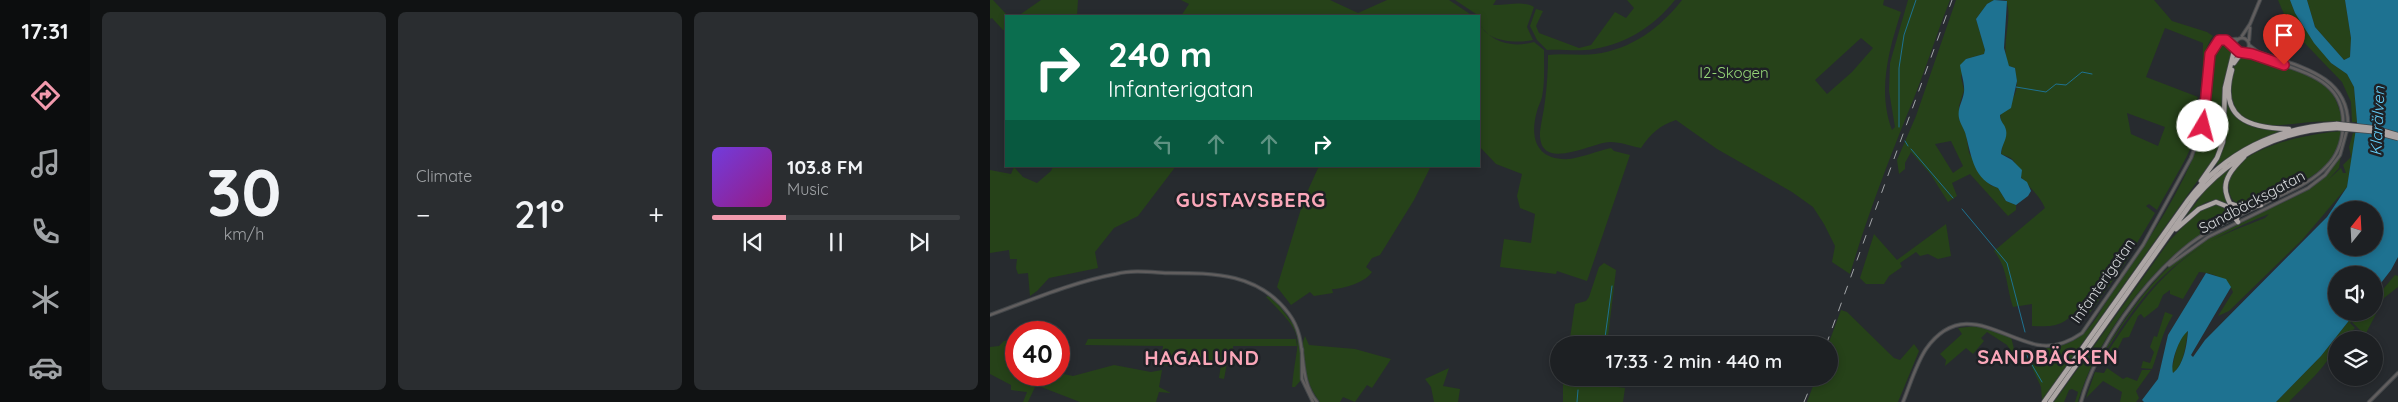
<!DOCTYPE html>
<meta charset="utf-8">
<style>
:root{--surface:#1d2023;--page:#2a2d30;--text:#f1f3f6;--muted:#a0a3a6;--line:#3b3e41;--accent:#f29aad}
body{margin:0;font-family:Quicksand,sans-serif;background:var(--page);color:var(--text);height:100vh;display:flex;flex-direction:column;font-size:19px;white-space:nowrap}
*{box-sizing:border-box;margin:0}
p{font-size:16px;color:var(--muted)}
.icon{flex:none;width:28px;height:28px;fill:none;stroke:currentColor;stroke-width:2;stroke-linecap:round;stroke-linejoin:round}
.map{position:relative;flex:1;overflow:hidden}
.panel{display:flex;flex-direction:column;gap:12px;padding:12px;background:#101213;width:900px}
.panel>*{flex:none}
.banner{position:absolute;left:15px;top:15px;width:475px;height:152px;border-radius:0px;box-shadow:0 2px 8px #0003,0 0 0 1px var(--line);background:#0b6e4f;color:#fff;overflow:hidden}
.needle{width:32px;rotate:18deg}
.fabs{position:absolute;left:1338px;top:201px;display:grid;gap:10px}
.fabs a{display:grid;place-items:center;width:55px;height:55px;border-radius:50%;background:var(--surface);box-shadow:0 2px 8px #0003,0 0 0 1px var(--line);font-size:25px}
.speed{position:absolute;left:15px;top:321px;display:flex;gap:10px;font-size:25px;font-weight:700;text-align:center}
.speed>*{display:grid;place-content:center;width:65px;height:65px;border-radius:50%;background:var(--surface);box-shadow:0 2px 8px #0003,0 0 0 1px var(--line);line-height:1}
.speed .limit{border:8px solid #d22;background:#fff;color:#111}
.pin{position:absolute;display:grid;place-items:center;width:42px;height:42px;color:#fff;margin:-51px -21px;border-radius:50% 50% 50% 0;rotate:-45deg;box-shadow:0 0 5px #0007}
.pin .icon{rotate:45deg}
.me{position:absolute;width:55px;margin:-28px;rotate:8deg;stroke-linejoin:round;filter:drop-shadow(0 0 4px #0008)}
.turn{display:flex;align-items:center;gap:18px;height:105px;padding:0 20px;font-size:22px}
.turn .icon{width:65px;height:65px;stroke-width:2.5}
.turn b{display:block;font-size:35px;line-height:42px}
.lanes{display:flex;align-items:center;height:48px;padding:0 20px;background:#0003;justify-content:center;gap:25px;direction:ltr}
.lanes .off{opacity:.35}
.big{font-size:38px;font-weight:600;line-height:1.1}
.panel .card{flex:1;display:flex;flex-direction:column;justify-content:center;gap:8px;min-width:0;padding:0 18px;border-radius:8px;background:var(--page)}
.panel .dial{align-items:center;gap:0}
.dial b{font-size:65px;line-height:1}
.song{display:flex;align-items:center;gap:15px}
.cover{width:60px;height:60px;border-radius:8px;background:linear-gradient(135deg,hsl(260 70% 55%),hsl(310 70% 35%))}
.played{height:5px;border-radius:2px;background:linear-gradient(90deg,var(--accent) 30%,var(--line) 30%)}
.keys{display:flex;justify-content:space-around;direction:ltr}
.heat{display:flex;justify-content:space-between;align-items:center;font-size:28px;direction:ltr}
.panel .tiles{flex:1;display:grid;gap:12px;grid-template-columns:repeat(3,1fr)}
.trip{position:absolute;left:560px;top:336px;width:288px;height:50px;border-radius:25px;background:var(--surface);box-shadow:0 2px 8px #0003,0 0 0 1px var(--line);font-weight:600;line-height:50px;text-align:center}
main{display:flex;flex:1;min-height:0}
.dock{display:flex;flex-direction:column;width:90px;justify-content:space-around;align-items:center;background:#0c0d0e;color:var(--muted)}
.dock .icon{width:35px;height:35px}
.dock .current{color:var(--accent)}
.dock b{font-size:22px;color:var(--text)}
.map>svg:first-child{display:block}
</style>
<main>
<nav class="dock">
<b>17:31</b>
<svg class="icon current" aria-label="directions" viewBox="0 0 24 24"><path d="M12 3l9 9-9 9-9-9zM9 14v-3h6M13 9l2 2-2 2"/></svg>
<svg class="icon" aria-label="music" viewBox="0 0 24 24"><path d="M9 18V5l10-2v13"/><circle cx="6" cy="18" r="3"/><circle cx="16" cy="16" r="3"/></svg>
<svg class="icon" aria-label="phone" viewBox="0 0 24 24"><path d="M5 4h4l2 5-3 2q2 4 5 5l2-3 5 2v4C11 20 4 13 5 4z"/></svg>
<svg class="icon" aria-label="climate" viewBox="0 0 24 24"><path d="M12 3v18M4 7l16 10M4 17L20 7"/></svg>
<svg class="icon" aria-label="car" viewBox="0 0 24 24"><path d="M5 17H2v-5l4-1 3-4h7l3 4 3 1v5h-3M9 17h6M6 11h13"/><circle cx="7" cy="17" r="2"/><circle cx="17" cy="17" r="2"/></svg>
</nav>
<section class="panel">
<div class="tiles">
<div class="card dial"><b>30</b><p>km/h</p></div>
<div class="card"><p>Climate</p>
<div class="heat"><a>−</a><b class="big">21°</b><a>+</a></div>
</div>
<div class="card">
<div class="song"><i class="cover"></i><div><b>103.8 FM</b><p>Music</p></div></div>
<div class="played"></div>
<div class="keys"><svg class="icon" aria-label="previous" viewBox="0 0 24 24"><path d="M18 5L8 12l10 7zM5 5v14"/></svg><svg class="icon" aria-label="pause" viewBox="0 0 24 24"><path d="M8 5v14M16 5v14"/></svg><svg class="icon" aria-label="next" viewBox="0 0 24 24"><path d="M6 5l10 7-10 7zM19 5v14"/></svg></div>
</div>
</div>
</section>
<div class="map">
<svg width="1408" height="402" viewBox="0 0 1408 402">
<rect width="100%" height="100%" fill="#272b2f"/>
<path fill="#264219" fill-rule="evenodd" d="M0 0H3L18 16H16V30H13L2 18 0 19Z
M51 0H88L87 16H28Z
M191 0H340L368 13 397 0H459L483 16H191L199 4Z
M465 0H506L503 5C516 6 532 0 544 7L537 27 543 40C525 44 489 42 489 16Z
M637 0H685C664 26 638 43 604 49 589 52 572 49 557 50L547 40 540 26 546 9 553 11 546 26 549 33 589 48 601 45 625 12 636 18 644 8Z
M692 0H894L893 5 911 12C899 50 887 90 902 130L905 127 899 91 900 63 918 0H960C945 38 933 78 917 115 896 167 876 220 860 274L842 262 845 246 834 224 823 207 802 192 727 149 686 120C669 126 661 133 651 148 640 146 631 142 620 142 603 142 548 174 550 132 551 122 554 111 555 101 557 86 558 70 558 55 574 53 590 56 605 54 642 49 670 28 692 0ZM871 38 883 48 862 72 837 94 825 80Z
M966 0H1004L997 4 986 19 995 50 994 54 976 59 971 77 974 90 969 106V119L976 134 979 153 1000 185 1008 188 1016 201 1026 205V210L1018 216 980 174 962 183 967 196 958 202 941 175 921 152 915 163V169L909 174 907 160 926 116ZM961 141 973 166 963 173 945 144Z
M1016 0H1164L1182 21 1217 32 1223 36C1208 55 1216 89 1213 112 1208 143 1182 182 1167 210L1159 204 1156 206 1165 213 1135 263 1099 314 1088 309C1073 326 1065 327 1042 326V304L1023 307C1016 287 1018 268 1004 251L1055 208C1049 195 1040 188 1031 177 1027 172 1027 164 1022 159 1020 157 1014 155 1011 154L1016 130C1003 109 1016 113 1024 96 1029 87 1026 77 1025 68L1019 66C1009 45 1024 20 1016 0ZM1175 28 1213 43 1212 112 1203 138 1194 134 1208 97 1156 77ZM1137 113 1175 127 1168 146 1141 134Z
M1288 0H1300L1305 13 1341 63 1357 74 1364 87 1367 122H1362L1361 102 1352 82 1305 33 1294 14Z
M1317 0H1355L1361 38 1360 57 1354 60 1325 27Z
M489 23C501 43 522 48 544 42L554 50C554 65 555 82 552 97 551 102 548 106 547 111 539 139 547 161 580 159 593 157 607 151 621 148L624 151 640 155 597 281 567 271 566 274 510 267 514 239 541 243 545 214 530 208 527 196 532 174 506 164 489 146Z
M1233 42 1239 43 1243 50 1233 88V139L1228 152 1052 400 1051 387 1040 363 1048 348C1063 350 1082 344 1094 333 1104 324 1112 308 1120 296 1155 246 1193 191 1213 132 1222 106 1215 78 1223 53 1224 47 1228 45 1233 42Z
M1252 54C1272 54 1321 73 1336 86 1346 95 1349 109 1353 121 1343 122 1332 121 1322 122 1288 125 1241 136 1241 86 1241 76 1244 60 1252 54Z
M1236 87C1243 123 1254 129 1291 130L1248 151 1226 166 1235 143 1237 131Z
M1352 131C1350 144 1345 156 1336 165 1324 178 1261 215 1245 202 1240 198 1239 192 1239 185 1240 147 1323 133 1352 131Z
M1363 133H1366L1357 187 1312 240 1239 311 1228 316 1243 292C1238 278 1222 273 1209 272L1193 299 1180 294V290L1173 295 1168 307 1154 318 1151 314 1148 316 1139 337 1133 338 1123 359 1126 361 1121 363 1114 358C1140 317 1167 276 1208 249 1228 235 1253 227 1275 218L1279 214C1193 248 1161 278 1113 356V353C1135 320 1156 285 1187 260 1226 228 1277 213 1321 188L1335 177 1351 154 1349 168 1338 180 1351 168 1353 173H1356L1353 165 1361 157 1359 147Z
M1243 165C1233 180 1229 190 1241 205 1217 195 1213 204 1194 219L1217 188Z
M63 166H186L148 216 124 228 105 252 108 268 59 278 47 291 40 296 38 273 28 274 26 268 27 259H20L19 250 0 253V170L21 174 24 167 33 177 47 183 61 171Z
M329 166H441L424 200 390 255 382 258 376 267 382 272C376 282 354 289 342 289L343 293 324 296 320 292 301 305 287 287 314 199Z
M1231 203 1241 214 1240 217C1225 229 1207 236 1192 248 1147 286 1104 346 1088 402H1085L1088 392 1082 389 1079 390 1074 402H1064L1180 240 1207 213 1219 206Z
M956 224 961 256 948 259 938 254 930 256 926 252 910 263 912 267 899 276 894 284H876L870 278 884 234 907 260Z
M614 263 626 270 617 345H579L585 304 596 301 599 297 609 267Z
M1405 275 1408 276V287L1394 298 1387 312 1384 300Z
M278 296 285 300 306 328 310 341 311 380 305 387H302C307 333 319 340 276 297Z
M851 310 857 312 904 358 910 360 924 344 929 351 908 402H817L826 378H839L838 345Z
M1175 312 1183 315C1172 332 1169 351 1162 369L1151 368 1153 361 1160 363 1164 352 1160 347 1164 336 1167 337Z
M1384 312 1386 314 1375 335 1362 322 1371 313Z
M1365 313H1369L1360 323 1365 328 1354 340H1346C1346 359 1313 387 1299 402H1286L1331 356Z
M987 326 1021 337 1024 349 1033 363 1030 366 1017 345 997 332 991 338 994 341 983 354 976 348 955 366 956 360 950 354 972 334 968 328Z
M1198 330C1196 344 1194 365 1183 373L1181 372C1185 359 1186 339 1198 330Z
M315 336 319 345 365 349 401 359 382 388 377 385 365 402 353 397 350 402H330C318 388 307 354 315 336Z
M98 339H306L307 346H243V357L238 358 234 379 229 378 231 365 189 352 185 366 170 365 173 346 95 345Z
M14 341H20L24 344 20 353 26 355V375L69 373 83 376 124 365 161 372 172 370 169 387 181 393 169 392 166 402H90L46 385 38 402H33L37 392 21 390V385L0 374V347L9 346Z
M459 368 453 386 470 389 468 402H444L441 387 435 379Z
M1117 368 1133 379 1137 377 1147 381 1152 370H1161L1146 391 1149 398 1146 402H1130L1132 392 1113 381 1096 398 1105 372 1114 373Z
M576 378H613V385L635 388 633 402H573V384Z"/>
<path fill="#1e7291" fill-rule="evenodd" d="M1004 0 1017 1 1014 48 1019 66 1025 68 1027 81 1021 108 1010 115C1010 122 1015 124 1016 130 1018 139 1011 145 1011 154L1022 160 1032 170 1031 178 1037 182 1041 191 1038 196 1026 205 1016 201 1008 188C984 180 982 158 976 136 975 130 970 124 969 118 967 108 973 101 974 92 975 84 971 73 970 65L976 59 994 54 995 50 986 19 997 4Z
M1300 0H1317L1325 27 1354 60 1360 57 1361 38 1355 0H1408V257L1401 270 1384 292V275H1346V312L1365 313 1331 356 1286 402H1154L1152 400 1168 379 1178 335 1216 273 1236 279 1241 287 1201 355 1203 357 1215 340 1337 217 1357 187 1367 122 1364 87 1357 74 1341 63 1324 43 1305 13ZM1346 210H1384V248H1346ZM1198 331C1197 344 1194 365 1183 373 1180 364 1189 337 1198 331Z"/>
<g fill="none" stroke-linecap="round" stroke-linejoin="round">
<path stroke="#1e7291" stroke-width="1" d="M1026 87 1056 92 1066 84 1076 85 1092 72 1102 74
M909 127V68L914 35 926 0
M915 141 918 146
M921 149 963 198
M972 209 1017 263 1035 332
M614 345 622 286
M1035 349 1038 358 1052 382
M609 380 610 378
M587 402 588 390"/>
<g stroke="#43474a" stroke-width="4.5">
<path id="tertiary" d="M1252 36 1260 24 1270 0
M1245 45a7 7 0 1 1 14 0a7 7 0 1 1-14 0Z
M1259 40 1260 28
M1259 45 1268 52C1306 66 1358 74 1358 124
M1254 52C1268 55 1281 60 1294 65 1326 76 1356 87 1353 128 1352 142 1347 156 1337 166 1320 185 1293 193 1272 205
M1179 265 1218 237 1318 188 1335 175 1350 155 1357 130
M0 315C41 300 83 282 126 274 142 270 159 272 175 273 223 273 268 272 299 314 320 342 305 375 327 402
M312 349V379L323 402
M913 402C920 385 926 364 936 349 971 300 1009 337 1048 345 1064 348 1079 342 1092 333L1153 245 1201 158 1216 115 1220 54C1226 40 1232 40 1247 39
M1091 402C1106 347 1154 280 1200 244 1220 229 1244 218 1267 207
M1379 402 1408 373"/>
</g>
<g stroke="#43474a" stroke-width="6">
<path id="motorway" d="M1244 63 1252 52
M1242 70C1228 119 1259 128 1299 129
M1211 181 1227 158 1233 142 1235 88 1245 47
M1241 204 1254 208 1271 205
M1247 218C1245 210 1239 204 1237 196 1231 180 1244 167 1254 157
M1186 229 1209 209 1226 202 1236 206 1248 222
M1054 402 1198 200C1235 152 1287 127 1347 124
M1060 402 1205 198C1242 155 1290 130 1347 128"/>
</g>
<use href="#tertiary" stroke="#615e5e" stroke-width="2.5"/>
<use href="#motorway" stroke="#aca5a4" stroke-width="4.5"/>
<path stroke="#a2a5a8" stroke-width="1" stroke-dasharray="9 9" stroke-linecap="butt" d="M836 345 962 0
M814 402 824 378"/>
<g stroke="#43474a" stroke-width="6" stroke-linecap="butt">
<path id="motorway-bridge" d="M1347 124 1383 128 1408 135
M1347 128 1381 131 1408 138"/>
</g>
<use href="#motorway-bridge" stroke="#aca5a4" stroke-width="4.5"/>
</g>
<g fill="none" stroke-linecap="round" stroke-linejoin="round">
<g stroke="#92132f" stroke-width="12">
<path id="route" d="M1213 126 1220 54 1229 40H1236L1249 52 1262 54 1294 65"/>
</g>
<use href="#route" stroke="#e11d48" stroke-width="9"/>
</g>
<g text-anchor="middle" stroke-width="5" stroke-linejoin="round" paint-order="stroke">
<g font-size="15" fill="#95d677" stroke="#1e2125">
<text x="744" y="78">I2-Skogen</text>
</g>
<g font-size="15" fill="#d4d7d9" stroke="#1e2125">
<text transform="translate(1262 202) rotate(-28)" y="5">Sandbäcksgatan</text>
<text transform="translate(1113 281) rotate(-55)" y="5">Infanterigatan</text>
</g>
<g font-size="16" font-style="italic" fill="#65cef9" stroke="#1e2125">
<text transform="translate(1387 121) rotate(-87)" y="6">Klarälven</text>
</g>
<g font-size="20" font-weight="bold" letter-spacing="1" fill="#faa7b9" stroke="#1e2125">
<text x="261" y="207">GUSTAVSBERG</text>
<text x="1058" y="364">SANDBÄCKEN</text>
<text x="212" y="365">HAGALUND</text>
</g>
</g>
</svg>
<div class="fabs">
<a><svg class="needle" viewBox="-14 -14 28 28"><path d="M0-13l5 13h-10z" fill="#e53935"/><path d="M0 13l5-13h-10z" fill="#a0a3a6"/></svg></a>
<a><svg class="icon" aria-label="sound" viewBox="0 0 24 24"><path d="M4 9h4l5-4v14l-5-4H4zM17 9q2 3 0 6"/></svg></a>
<a><svg class="icon" aria-label="layers" viewBox="0 0 24 24"><path d="M12 4l9 5-9 5-9-5zM3 14l9 5 9-5"/></svg></a>
</div>
<div class="speed"><div class="limit">40</div></div>
<div class="pin" style="left:1294px;top:65px;background:#d93025"><svg class="icon" aria-label="arrive" viewBox="0 0 24 24"><path d="M6 21V4h12l-3 4 3 4H6"/></svg></div>
<svg class="me" style="left:1213px;top:126px" viewBox="-20 -20 40 40"><circle r="19" fill="#fff"/><path d="M0-13L10 11 0 6-10 11z" fill="#e11d48"/></svg>
<div class="trip">17:33 · 2 min · 440 m</div>
<div class="banner">
<div class="turn"><svg class="icon" aria-label="right" viewBox="0 0 24 24"><path d="M7 20v-9h11M14 6l5 5-5 5"/></svg><div><b>240 m</b>Infanterigatan</div></div>
<div class="lanes"><svg class="icon off" aria-label="left" viewBox="0 0 24 24"><path d="M17 20v-9H6M10 6l-5 5 5 5"/></svg><svg class="icon off" aria-label="ahead" viewBox="0 0 24 24"><path d="M12 20V5M6 11l6-6 6 6"/></svg><svg class="icon off" aria-label="ahead" viewBox="0 0 24 24"><path d="M12 20V5M6 11l6-6 6 6"/></svg><svg class="icon" aria-label="right" viewBox="0 0 24 24"><path d="M7 20v-9h11M14 6l5 5-5 5"/></svg></div>
</div>
</div>
</main>
